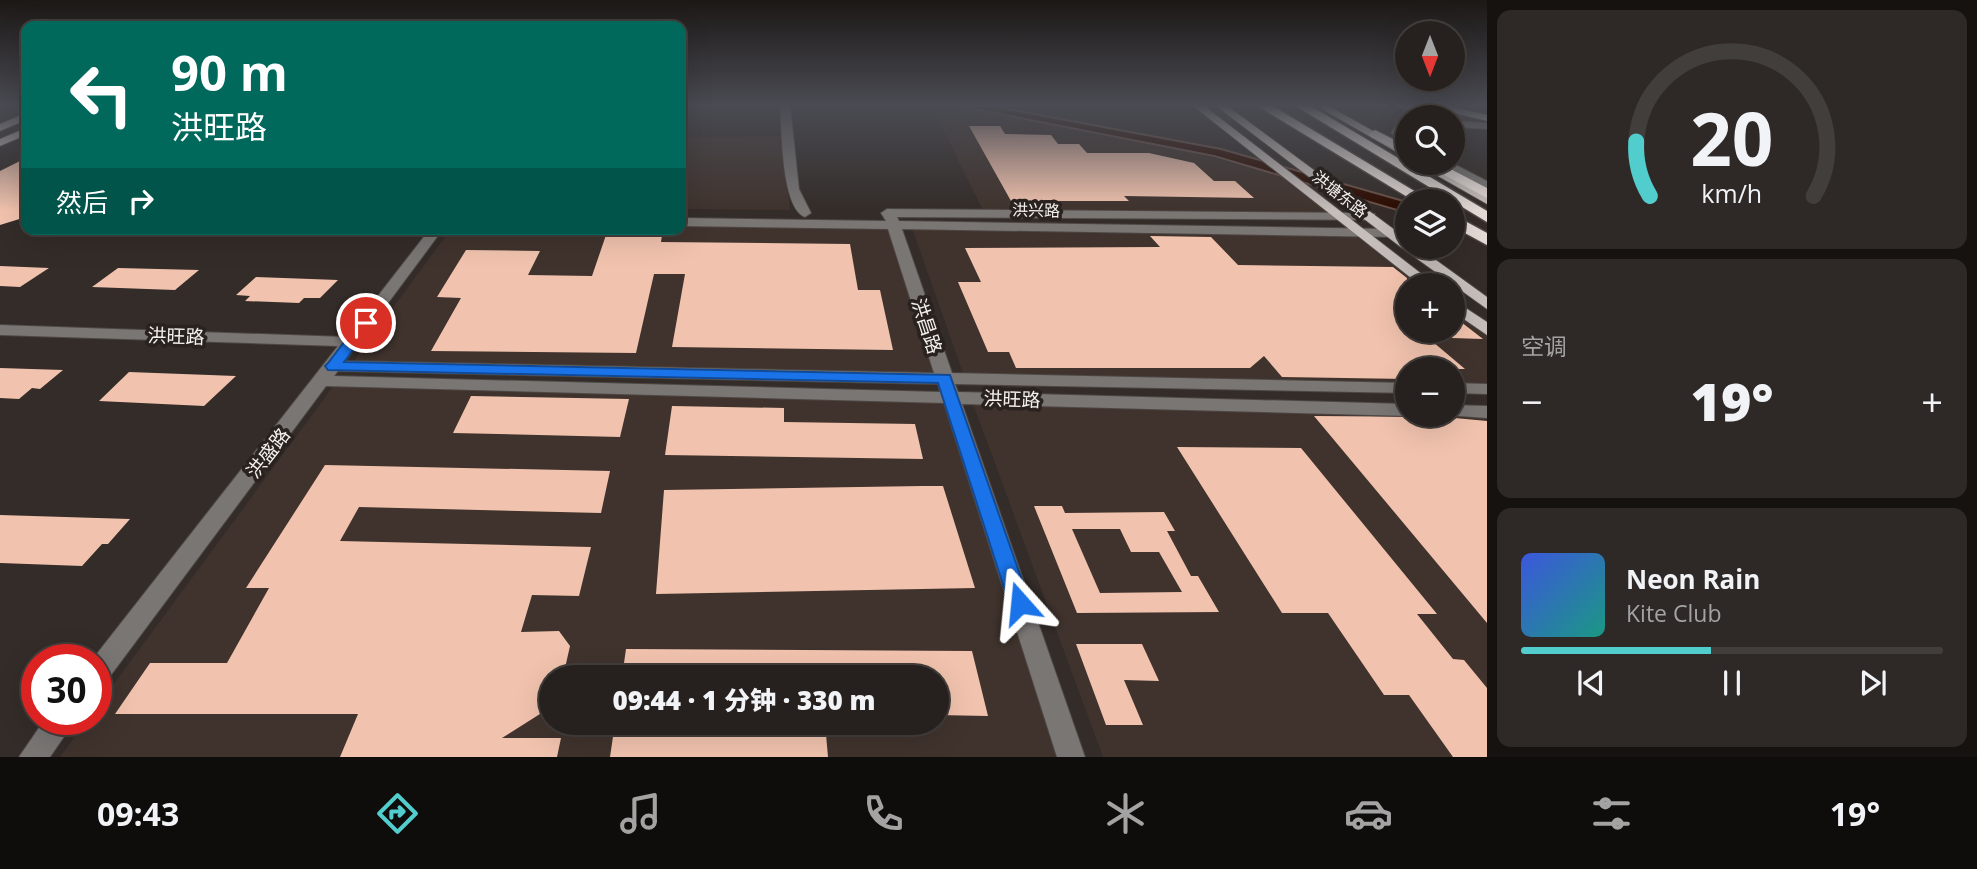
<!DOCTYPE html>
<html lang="zh">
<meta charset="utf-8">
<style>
:root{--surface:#26211e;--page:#2e2927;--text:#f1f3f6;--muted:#a4a3a4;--line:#423e3c;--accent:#52cdce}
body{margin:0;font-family:"Open Sans","Noto Sans SC",sans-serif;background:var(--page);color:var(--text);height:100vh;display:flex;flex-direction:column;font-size:26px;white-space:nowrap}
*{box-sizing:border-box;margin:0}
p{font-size:23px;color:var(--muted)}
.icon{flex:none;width:38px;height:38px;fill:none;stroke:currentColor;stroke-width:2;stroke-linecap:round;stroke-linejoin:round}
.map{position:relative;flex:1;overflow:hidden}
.side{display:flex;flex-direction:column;gap:10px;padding:10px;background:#151210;width:490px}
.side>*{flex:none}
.hud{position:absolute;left:21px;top:21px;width:665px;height:214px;border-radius:14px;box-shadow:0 7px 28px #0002,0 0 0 2px var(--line);background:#00695c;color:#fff;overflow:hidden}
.needle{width:46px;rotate:180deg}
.controls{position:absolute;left:1395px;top:21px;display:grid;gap:14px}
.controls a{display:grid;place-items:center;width:70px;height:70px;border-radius:50%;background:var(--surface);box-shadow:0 7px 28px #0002,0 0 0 2px var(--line);font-size:35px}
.speed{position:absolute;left:21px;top:644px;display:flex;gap:14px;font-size:35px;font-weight:700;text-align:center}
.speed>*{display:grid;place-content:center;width:91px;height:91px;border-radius:50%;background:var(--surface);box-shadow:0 7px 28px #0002,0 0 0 2px var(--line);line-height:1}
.speed .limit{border:10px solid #d22;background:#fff;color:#111}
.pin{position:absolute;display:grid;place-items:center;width:60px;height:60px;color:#fff;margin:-30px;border:4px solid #fff;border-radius:50%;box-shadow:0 2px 7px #0007}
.me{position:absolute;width:77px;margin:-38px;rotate:342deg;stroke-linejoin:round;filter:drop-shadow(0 0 5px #0008)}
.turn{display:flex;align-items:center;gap:24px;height:147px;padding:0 35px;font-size:32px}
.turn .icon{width:91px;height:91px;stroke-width:2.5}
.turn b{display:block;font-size:49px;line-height:60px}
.then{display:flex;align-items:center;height:66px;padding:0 35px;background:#0003;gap:14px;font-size:26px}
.big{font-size:52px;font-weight:800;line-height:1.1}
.side .widget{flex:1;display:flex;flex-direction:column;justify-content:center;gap:10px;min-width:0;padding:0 24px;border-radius:14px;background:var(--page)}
.side .dial{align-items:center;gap:0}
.dial svg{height:182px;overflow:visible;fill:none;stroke:var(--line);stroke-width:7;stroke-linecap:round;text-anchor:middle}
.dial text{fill:var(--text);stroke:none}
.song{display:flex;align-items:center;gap:21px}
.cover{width:84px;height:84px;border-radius:10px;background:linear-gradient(135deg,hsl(230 70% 55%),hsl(170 70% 35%))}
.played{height:7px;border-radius:4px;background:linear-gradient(90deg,var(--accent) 45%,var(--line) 45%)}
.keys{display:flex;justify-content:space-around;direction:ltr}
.heat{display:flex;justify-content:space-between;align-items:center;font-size:38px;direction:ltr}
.trip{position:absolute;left:539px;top:665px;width:410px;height:70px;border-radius:35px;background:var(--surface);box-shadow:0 7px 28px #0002,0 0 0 2px var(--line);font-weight:800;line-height:70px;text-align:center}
.tab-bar{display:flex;height:112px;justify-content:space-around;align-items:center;background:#0f0d0c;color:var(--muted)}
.tab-bar .icon{width:49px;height:49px}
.tab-bar .selected{color:var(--accent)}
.tab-bar b{font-size:32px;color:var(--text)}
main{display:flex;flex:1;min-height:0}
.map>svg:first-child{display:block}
</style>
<main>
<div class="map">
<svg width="1487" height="757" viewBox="0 0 1487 757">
<rect width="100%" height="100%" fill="#332c28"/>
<path fill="#40332d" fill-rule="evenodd" d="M931 105H950L1199 154 1283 177 1334 215 984 212Z
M781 136 790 210 681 209V137Z
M681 225 889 227 938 374 352 363 451 229H681Z
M912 228 1358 234 1424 285H1407V331H1452L1453 307 1487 334V385L1453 384 1452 369H1407V383L964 376Z
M335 384 944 402 1058 757H60L88 719H96V708ZM551 677H936V723H551Z
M972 401 1407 415 1487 414V757H1103Z"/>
<path fill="#2d0c00" stroke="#695047" stroke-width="2" d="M954 105H986L1221 149 1407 202V213L1214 156Z"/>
<path fill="#f1c3ae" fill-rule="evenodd" d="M969 126H1000L1005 134 1051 135 1058 144H1079L1087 153H1149L1194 163 1214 181H1235L1254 198 1124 196 1129 201H1011Z
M26 158V217L0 225V171Z
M606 235H662L661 242 850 244 858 290H880L893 350 672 347 685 274H654L636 353 431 351 461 298 437 297 466 250 540 251 528 275 592 276Z
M1150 236 1211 237 1238 265 1393 267 1407 278V331H1420L1465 369H1407V379L1282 377 1264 356 1250 368H1016L1009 352H988L958 282H981L965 248 1160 247Z
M0 266 49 268 20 287 0 286Z
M118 268 199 270 175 290 92 287Z
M256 277 338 280 320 298H304L299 303 245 301 250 296 236 295Z
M1452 315 1483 339 1452 338Z
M0 368 63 370 40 389 32 388 19 399 0 398Z
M129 372 236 376 204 406 99 401Z
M471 396 629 399 620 437 453 433Z
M672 406 784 408V422L915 424 923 459 665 455Z
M1314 416 1444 417 1487 421V623Z
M1177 447 1301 448 1437 614H1417L1453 659 1464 660 1487 688V757H1453L1409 695H1384L1328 613H1282Z
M325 465 610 471 601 513 359 507 340 541 591 547 579 596 532 595 521 632 559 631 570 646 563 677H551V707L502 738H561L557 757H340L358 714H115L150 663H227L269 588H246Z
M923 486H943L975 588 656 594 664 490Z
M1034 506H1062L1065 513 1164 512 1175 531H1167L1191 576H1198L1219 612 1077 613ZM1072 529H1120L1131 552H1159L1182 592 1100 593Z
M0 515 130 519 108 544H102L82 566 0 563Z
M1076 644H1142L1159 681 1124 680 1143 725H1106Z
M626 649 972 651 988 716 936 715V677H622Z
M615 723H825L828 757H610Z"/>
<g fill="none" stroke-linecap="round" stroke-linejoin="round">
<g stroke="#4e4744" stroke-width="2">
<path id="minor" d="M780 105H790L799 189 811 213 805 217C781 208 782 129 780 105Z
M1452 121 1487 123V129L1452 127Z
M1407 122V128L1402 132 1407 137V146L1391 133 1397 124Z
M1438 163H1452L1487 181V190Z
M887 209 1370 213 1375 214V220L897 217 899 221 1391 229 1398 233 1391 237 902 229 952 373 1407 383V393L955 384 958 392 1407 404V415H1411L1407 416 962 404 1085 757H1057L944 403 326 386 105 683 96 686V660H92L338 346 0 335V325L346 337 430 229H443L345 361 934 373 888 229 681 226V218L886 221 881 213ZM338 371 938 384 940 392 334 376Z
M1452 383 1487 384V394L1452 393Z
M1452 405 1487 406V418L1445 415H1452Z
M45 719H76L50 757H19Z"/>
</g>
<g stroke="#4e4744" stroke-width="2">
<path id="major" d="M1192 105H1203L1436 285H1420Z
M1215 105H1226L1407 239V247H1418L1487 297V309L1402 248Z
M1315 105H1327L1407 150V158Z
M1390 105H1409L1444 115 1436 117Z
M1423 105H1442L1487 115V121Z
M26 113V120L0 131V124Z
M26 128V135L0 146V139Z
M1415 163H1429L1487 195V204Z
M1452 299 1487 322V335L1452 311Z"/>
</g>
<g stroke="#4e4744" stroke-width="3">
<path id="highway" d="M1256 105H1271L1431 201H1414Z
M1294 105H1309L1487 211V222Z
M1375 130 1407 146V155L1371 137 1369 134Z
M1422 163H1439L1487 188V198Z
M1452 214 1487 233V245L1452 226Z"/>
</g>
<use href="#minor" fill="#797674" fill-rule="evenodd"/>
<use href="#major" fill="#c6beba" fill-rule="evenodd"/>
<use href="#highway" fill="#e4dbd6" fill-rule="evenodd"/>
</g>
<linearGradient id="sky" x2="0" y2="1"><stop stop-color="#1c1816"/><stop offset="0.5" stop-color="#4a4b53"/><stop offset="1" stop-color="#4a4b53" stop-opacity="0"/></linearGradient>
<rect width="1487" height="211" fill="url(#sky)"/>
<path fill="#1a73e8" stroke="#114b97" stroke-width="2" d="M366 319 373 323 344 362 950 375 1030 603 1027 609 1020 612 1012 609 1009 603 938 383 328 370 325 366 328 363 361 320Z"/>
<g text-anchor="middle" stroke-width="7" stroke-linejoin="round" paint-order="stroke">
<g font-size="16" fill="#f4f0ee" stroke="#29221f">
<text transform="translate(1340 194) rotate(38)" y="6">洪塘东路</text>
<text transform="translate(1036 210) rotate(1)" y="6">洪兴路</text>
</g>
<g font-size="19" fill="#f4f0ee" stroke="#29221f">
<text transform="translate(927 326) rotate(72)" y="7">洪昌路</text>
<text transform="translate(176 336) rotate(2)" y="7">洪旺路</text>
<text transform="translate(1012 399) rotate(2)" y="7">洪旺路</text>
<text transform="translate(268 453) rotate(-52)" y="7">洪盛路</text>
</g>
</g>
</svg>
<div class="controls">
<a><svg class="needle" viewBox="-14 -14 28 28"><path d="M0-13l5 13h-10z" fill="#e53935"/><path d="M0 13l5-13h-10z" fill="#a4a3a4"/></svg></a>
<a><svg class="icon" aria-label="search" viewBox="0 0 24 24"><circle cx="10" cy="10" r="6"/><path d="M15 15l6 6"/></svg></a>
<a><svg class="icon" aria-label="layers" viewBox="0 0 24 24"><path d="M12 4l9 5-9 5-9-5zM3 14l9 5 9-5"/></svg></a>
<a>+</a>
<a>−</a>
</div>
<div class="speed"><div class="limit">30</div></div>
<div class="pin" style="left:366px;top:323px;background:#d93025"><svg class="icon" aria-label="arrive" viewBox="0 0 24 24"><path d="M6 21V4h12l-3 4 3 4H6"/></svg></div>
<svg class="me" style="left:1020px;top:603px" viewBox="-20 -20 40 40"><path d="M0-17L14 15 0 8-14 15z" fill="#1a73e8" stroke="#fff" stroke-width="4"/></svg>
<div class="trip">09:44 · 1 分钟 · 330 m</div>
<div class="hud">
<div class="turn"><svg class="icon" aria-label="left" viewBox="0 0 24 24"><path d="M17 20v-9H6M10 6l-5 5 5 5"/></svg><div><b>90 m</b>洪旺路</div></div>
<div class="then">然后<svg class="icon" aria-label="right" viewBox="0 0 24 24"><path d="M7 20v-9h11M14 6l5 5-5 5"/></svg></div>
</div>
</div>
<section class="side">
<div class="widget dial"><svg viewBox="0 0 100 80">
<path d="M14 69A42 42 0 1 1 86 69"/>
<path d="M14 69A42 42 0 0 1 8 45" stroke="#52cdce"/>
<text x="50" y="56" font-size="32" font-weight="700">20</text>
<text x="50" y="72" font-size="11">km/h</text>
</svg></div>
<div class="widget"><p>空调</p>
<div class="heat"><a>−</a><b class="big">19°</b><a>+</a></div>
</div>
<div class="widget">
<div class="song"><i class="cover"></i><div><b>Neon Rain</b><p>Kite Club</p></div></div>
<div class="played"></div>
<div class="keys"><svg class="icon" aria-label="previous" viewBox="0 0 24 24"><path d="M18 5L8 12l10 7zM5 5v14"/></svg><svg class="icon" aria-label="pause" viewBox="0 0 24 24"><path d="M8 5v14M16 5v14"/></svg><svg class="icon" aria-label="next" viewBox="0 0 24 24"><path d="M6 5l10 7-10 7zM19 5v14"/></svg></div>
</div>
</section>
</main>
<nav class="tab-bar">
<b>09:43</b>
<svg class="icon selected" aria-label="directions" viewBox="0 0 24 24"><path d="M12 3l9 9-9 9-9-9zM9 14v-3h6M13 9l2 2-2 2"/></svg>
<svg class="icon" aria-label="music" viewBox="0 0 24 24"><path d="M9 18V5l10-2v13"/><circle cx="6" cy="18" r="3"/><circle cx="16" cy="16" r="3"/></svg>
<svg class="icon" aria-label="phone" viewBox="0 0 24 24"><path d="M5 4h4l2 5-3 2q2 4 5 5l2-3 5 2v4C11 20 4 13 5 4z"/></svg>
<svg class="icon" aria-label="climate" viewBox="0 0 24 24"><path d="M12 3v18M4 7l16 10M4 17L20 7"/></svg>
<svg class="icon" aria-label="car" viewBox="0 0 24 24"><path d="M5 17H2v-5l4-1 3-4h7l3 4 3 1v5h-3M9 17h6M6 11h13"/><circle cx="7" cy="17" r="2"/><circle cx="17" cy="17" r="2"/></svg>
<svg class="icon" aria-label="filters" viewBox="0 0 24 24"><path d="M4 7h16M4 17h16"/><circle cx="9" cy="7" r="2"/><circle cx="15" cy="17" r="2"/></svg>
<b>19°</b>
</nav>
